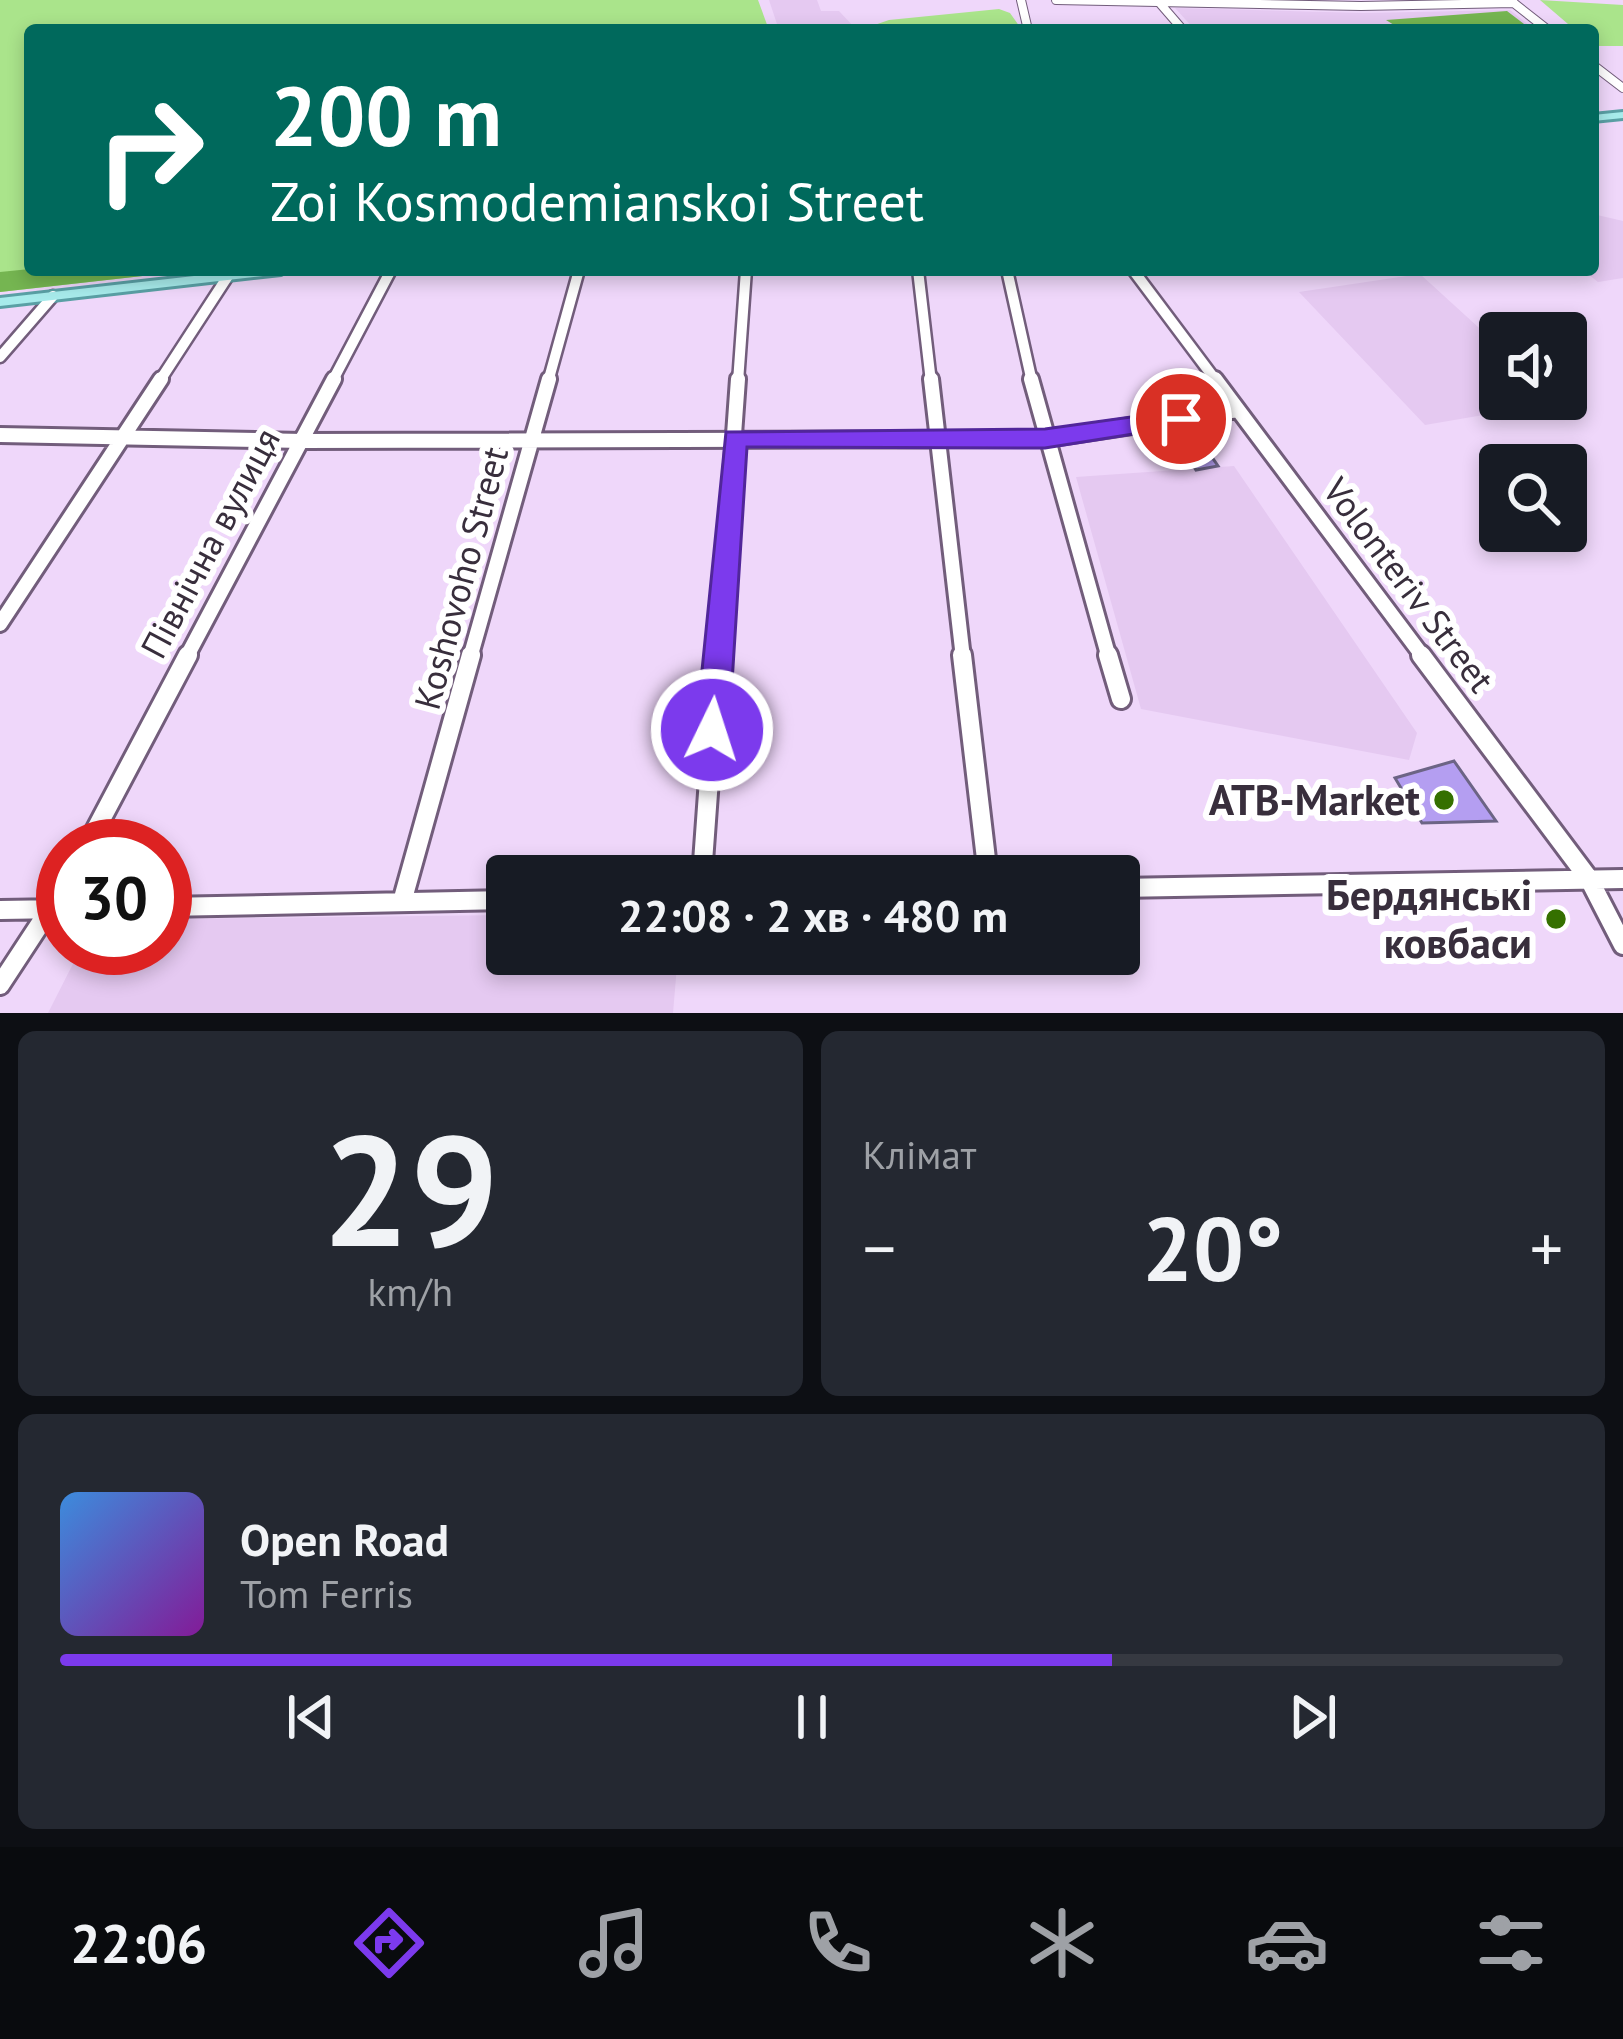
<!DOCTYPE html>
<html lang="uk">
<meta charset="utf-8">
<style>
:root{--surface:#171b24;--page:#242831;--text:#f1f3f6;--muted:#9ea1a6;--line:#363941;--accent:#7c3aed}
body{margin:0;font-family:"PT Sans",sans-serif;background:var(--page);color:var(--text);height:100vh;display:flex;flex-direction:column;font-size:45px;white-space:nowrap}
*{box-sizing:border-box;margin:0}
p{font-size:39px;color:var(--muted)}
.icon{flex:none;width:66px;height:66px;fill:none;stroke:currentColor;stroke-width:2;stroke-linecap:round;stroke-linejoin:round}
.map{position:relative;height:1013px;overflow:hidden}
.drawer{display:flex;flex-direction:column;gap:18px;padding:18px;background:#0d0f14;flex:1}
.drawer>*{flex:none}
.top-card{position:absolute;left:24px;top:24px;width:1575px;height:252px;border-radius:12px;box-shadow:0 6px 18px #0003;background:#00695c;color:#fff;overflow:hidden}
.fabs{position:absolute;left:1479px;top:312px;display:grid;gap:24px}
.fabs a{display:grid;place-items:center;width:108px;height:108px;border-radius:12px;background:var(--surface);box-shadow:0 6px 18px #0003;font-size:60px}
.speed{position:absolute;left:36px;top:819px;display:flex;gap:24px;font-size:60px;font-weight:700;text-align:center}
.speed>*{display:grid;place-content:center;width:156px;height:156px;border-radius:50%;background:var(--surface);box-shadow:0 6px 18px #0003;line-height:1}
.speed .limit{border:18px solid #d22;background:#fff;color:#111}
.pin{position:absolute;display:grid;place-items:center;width:102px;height:102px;color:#fff;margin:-51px;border:6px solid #fff;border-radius:50%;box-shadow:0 3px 12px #0007}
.me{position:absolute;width:132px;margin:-66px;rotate:4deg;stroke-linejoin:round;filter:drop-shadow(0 0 9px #0008)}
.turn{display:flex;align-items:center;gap:42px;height:252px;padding:0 48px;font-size:54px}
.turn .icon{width:156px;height:156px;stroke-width:2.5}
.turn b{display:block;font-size:84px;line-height:102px}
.big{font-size:90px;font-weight:600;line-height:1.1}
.drawer .tile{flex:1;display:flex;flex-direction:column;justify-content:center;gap:18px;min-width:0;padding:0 42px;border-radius:18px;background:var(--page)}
.drawer .dial{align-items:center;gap:0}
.dial b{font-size:156px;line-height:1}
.song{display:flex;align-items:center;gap:36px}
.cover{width:144px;height:144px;border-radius:18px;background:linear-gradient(135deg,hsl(210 70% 55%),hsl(290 70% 35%))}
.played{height:12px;border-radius:6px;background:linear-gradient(90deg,var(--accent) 70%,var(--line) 70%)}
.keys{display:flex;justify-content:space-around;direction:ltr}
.heat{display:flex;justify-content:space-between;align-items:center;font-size:66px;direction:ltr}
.drawer .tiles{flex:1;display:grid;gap:18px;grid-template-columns:1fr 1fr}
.tile:last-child{grid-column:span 2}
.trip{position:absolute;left:486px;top:855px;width:654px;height:120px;border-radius:12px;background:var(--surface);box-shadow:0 6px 18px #0003;font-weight:600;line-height:120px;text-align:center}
.tabs{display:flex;height:192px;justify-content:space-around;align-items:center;background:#090b0e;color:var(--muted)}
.tabs .icon{width:84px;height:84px}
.tabs .selected{color:var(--accent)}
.tabs b{font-size:54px;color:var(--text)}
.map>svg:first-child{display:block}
</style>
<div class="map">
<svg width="1623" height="1013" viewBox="0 0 1623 1013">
<rect width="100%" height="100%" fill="#efd7fa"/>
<path fill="#e5c9f1" d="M769 0H817L821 11H839L855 28 779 30Z
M1175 8 1363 13 1510 10 1535 30H1195Z
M1593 214 1623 221V278L1598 282 1583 270H1593Z
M1420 274 1500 347V399H1532L1531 407 1425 425 1299 292Z
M1234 466 1417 733 1409 760 1141 709 1076 477Z
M507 915V954H678L673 1013H48L81 948H165V919Z"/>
<path fill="#aae48b" d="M0 0H758L769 30H30V270H196L0 292Z
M1540 0 1623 5V46H1594L1593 30H1575Z
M999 9 1010 13 1022 30H860L889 20Z"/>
<path fill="#75b551" d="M1507 11 1532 30H1402L1386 20Z
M30 269V270H196L0 292V272Z"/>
<path fill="#b49ef1" stroke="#6c6485" stroke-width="3" d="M1182 433 1196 434 1218 466 1196 470 1186 454 1179 455 1171 442Z
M1454 761 1496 821 1422 823 1395 778Z"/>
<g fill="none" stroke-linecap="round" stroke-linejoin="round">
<g stroke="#725d7b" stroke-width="10">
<path id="minor-far3" d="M1021 0 1028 30
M1056 0 1361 6 1514 3
M1157 0 1183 30
M1510 0 1548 30
M1593 65 1623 88"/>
</g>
<g stroke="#725d7b" stroke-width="15">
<path id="minor-far2" d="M918 270 931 382
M1007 270 1032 382
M1133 270 1217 382
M0 357 53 296
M159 382 228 276
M332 382 391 270
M548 382 579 270
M738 382 746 270"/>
</g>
<g stroke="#725d7b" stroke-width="20">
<path id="minor-far1" d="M931 379 963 658
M1031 379 1109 658
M1215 379 1424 658
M0 435 302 441 1045 439 1238 410
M0 624 161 379
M186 658 334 379
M470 658 549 379
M718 658 738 379"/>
</g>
<g stroke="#725d7b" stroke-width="24">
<path id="minor" d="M962 655 988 876
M1108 655 1121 699
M1421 655 1589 879 1623 945
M87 846 188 655
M702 876 718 655
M1119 888 1623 879
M402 902 471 655
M165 907 507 900
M0 910 63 909
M0 985 63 889"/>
</g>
<g stroke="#5aa0a5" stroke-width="6">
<path id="major" d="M1623 112V118L1593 121V115Z
M247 270H287L281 274 0 306V298Z"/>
</g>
<use href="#minor-far3" stroke="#fff" stroke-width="8"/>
<use href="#minor-far2" stroke="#fff" stroke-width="10"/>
<use href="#minor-far1" stroke="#fff" stroke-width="14"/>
<use href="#minor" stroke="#fff" stroke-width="18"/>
<use href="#major" fill="#a7ebeb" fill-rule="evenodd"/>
</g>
<path fill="#7c3aed" stroke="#51269a" stroke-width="3" d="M1181 410 1194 419 1190 425 1045 448 747 447 729 730 724 741 712 746 701 741 696 730 726 432 1045 429Z"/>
<g fill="#357000" stroke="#fff" stroke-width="4.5">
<circle cx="1444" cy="800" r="12"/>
<circle cx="1556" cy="919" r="12"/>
</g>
<g text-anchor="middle" stroke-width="12" stroke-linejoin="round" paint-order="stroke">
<g font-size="36" fill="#382e3c" stroke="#fff">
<text transform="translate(210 543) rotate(-62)" y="13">Північна вулиця</text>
<text transform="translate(461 578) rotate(-75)" y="13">Koshovoho Street</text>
<text transform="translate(1409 585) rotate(53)" y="13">Volonteriv Street</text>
</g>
<g font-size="42" font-weight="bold" fill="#382e3c" stroke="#fff" text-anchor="end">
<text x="1420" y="815">ATB-Market</text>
<text x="1532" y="910">Бердянські<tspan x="1532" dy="48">ковбаси</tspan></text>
</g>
</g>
</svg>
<div class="fabs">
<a><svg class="icon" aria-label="sound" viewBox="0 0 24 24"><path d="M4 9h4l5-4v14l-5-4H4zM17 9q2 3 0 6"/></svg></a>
<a><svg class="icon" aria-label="search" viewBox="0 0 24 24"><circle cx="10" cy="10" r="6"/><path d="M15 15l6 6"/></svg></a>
</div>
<div class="speed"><div class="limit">30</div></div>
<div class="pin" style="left:1181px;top:419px;background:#d93025"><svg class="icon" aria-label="arrive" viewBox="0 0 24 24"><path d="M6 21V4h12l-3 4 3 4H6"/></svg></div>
<svg class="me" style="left:712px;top:730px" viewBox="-20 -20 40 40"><circle r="17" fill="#7c3aed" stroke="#fff" stroke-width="3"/><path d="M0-11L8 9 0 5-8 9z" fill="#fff"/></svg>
<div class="trip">22:08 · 2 хв · 480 m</div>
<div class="top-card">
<div class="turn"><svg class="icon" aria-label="right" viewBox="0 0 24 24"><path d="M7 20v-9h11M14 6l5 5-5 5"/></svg><div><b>200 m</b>Zoi Kosmodemianskoi Street</div></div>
</div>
</div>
<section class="drawer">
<div class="tiles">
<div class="tile dial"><b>29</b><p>km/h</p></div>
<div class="tile"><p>Клімат</p>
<div class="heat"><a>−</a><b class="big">20°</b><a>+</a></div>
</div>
<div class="tile">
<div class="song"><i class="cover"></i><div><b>Open Road</b><p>Tom Ferris</p></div></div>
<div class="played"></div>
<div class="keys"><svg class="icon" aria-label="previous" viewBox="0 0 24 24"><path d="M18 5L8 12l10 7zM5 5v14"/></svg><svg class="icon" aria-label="pause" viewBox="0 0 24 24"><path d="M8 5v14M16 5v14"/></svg><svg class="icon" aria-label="next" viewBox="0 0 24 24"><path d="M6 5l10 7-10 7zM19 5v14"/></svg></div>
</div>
</div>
</section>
<nav class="tabs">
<b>22:06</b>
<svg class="icon selected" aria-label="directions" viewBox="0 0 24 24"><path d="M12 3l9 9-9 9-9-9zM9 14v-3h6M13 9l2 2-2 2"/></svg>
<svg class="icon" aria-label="music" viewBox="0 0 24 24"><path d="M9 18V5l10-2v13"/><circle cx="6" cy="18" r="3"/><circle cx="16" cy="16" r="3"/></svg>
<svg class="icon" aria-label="phone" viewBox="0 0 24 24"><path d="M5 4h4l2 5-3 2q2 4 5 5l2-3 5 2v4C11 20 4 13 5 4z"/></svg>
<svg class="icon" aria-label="climate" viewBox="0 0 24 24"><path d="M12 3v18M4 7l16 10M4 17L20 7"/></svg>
<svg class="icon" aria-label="car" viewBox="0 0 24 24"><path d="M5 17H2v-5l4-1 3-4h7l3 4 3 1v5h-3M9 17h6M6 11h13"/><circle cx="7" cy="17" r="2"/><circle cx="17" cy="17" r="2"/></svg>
<svg class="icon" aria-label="filters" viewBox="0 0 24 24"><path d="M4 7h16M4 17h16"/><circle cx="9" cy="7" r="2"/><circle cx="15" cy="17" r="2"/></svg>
</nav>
